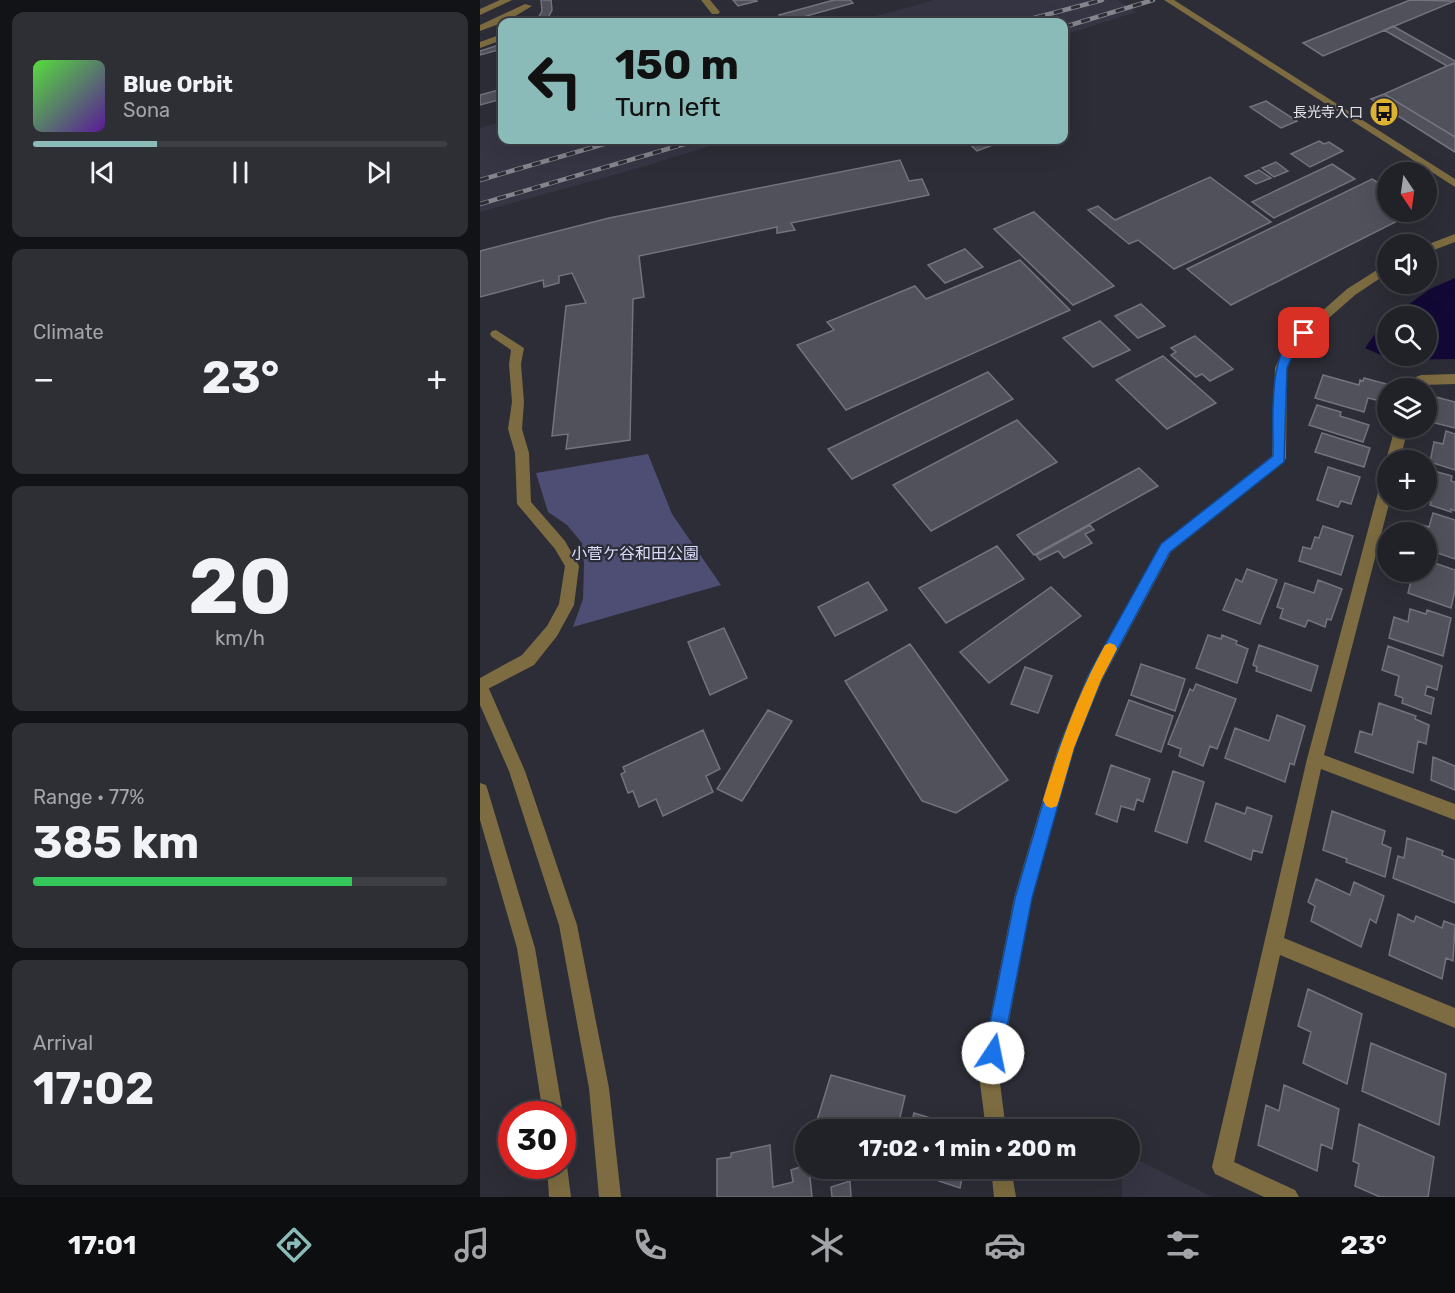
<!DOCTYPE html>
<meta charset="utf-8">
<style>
:root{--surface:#212228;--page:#2d2f34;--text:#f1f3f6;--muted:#a2a4a8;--line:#3e3f45;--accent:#8bbbb9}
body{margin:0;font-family:Rubik,"Noto Sans JP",sans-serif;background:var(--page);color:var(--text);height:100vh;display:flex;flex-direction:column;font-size:22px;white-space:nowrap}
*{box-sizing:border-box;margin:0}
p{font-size:20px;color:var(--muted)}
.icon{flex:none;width:33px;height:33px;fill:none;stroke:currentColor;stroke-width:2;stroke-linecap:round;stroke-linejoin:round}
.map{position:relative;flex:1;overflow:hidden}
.sheet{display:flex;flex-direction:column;gap:12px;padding:12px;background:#121316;width:480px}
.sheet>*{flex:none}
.hud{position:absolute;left:18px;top:18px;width:570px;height:126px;border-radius:12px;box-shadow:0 6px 24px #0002,0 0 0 2px var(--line);background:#8bbbb9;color:#111;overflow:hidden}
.needle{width:39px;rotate:167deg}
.controls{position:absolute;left:897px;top:162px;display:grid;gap:12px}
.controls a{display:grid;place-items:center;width:60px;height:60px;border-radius:50%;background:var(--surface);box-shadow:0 6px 24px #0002,0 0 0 2px var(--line);font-size:30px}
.speed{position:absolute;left:18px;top:1101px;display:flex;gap:12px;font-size:30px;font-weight:700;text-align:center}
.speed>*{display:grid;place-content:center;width:78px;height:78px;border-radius:50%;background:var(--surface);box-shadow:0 6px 24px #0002,0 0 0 2px var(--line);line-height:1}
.speed .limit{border:9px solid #d22;background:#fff;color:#111}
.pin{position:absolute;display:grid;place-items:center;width:51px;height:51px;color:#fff;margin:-26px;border-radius:12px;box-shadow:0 3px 9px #0006}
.me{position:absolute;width:66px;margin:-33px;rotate:11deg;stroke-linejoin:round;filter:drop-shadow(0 0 4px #0008)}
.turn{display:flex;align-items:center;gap:21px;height:126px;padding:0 18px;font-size:27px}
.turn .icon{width:78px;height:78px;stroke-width:2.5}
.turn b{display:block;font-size:42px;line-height:51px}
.big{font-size:45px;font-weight:700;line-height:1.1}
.sheet .card{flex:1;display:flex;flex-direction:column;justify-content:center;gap:9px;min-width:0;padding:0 21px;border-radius:12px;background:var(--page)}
.sheet .dial{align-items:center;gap:0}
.dial b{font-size:78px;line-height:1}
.song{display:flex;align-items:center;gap:18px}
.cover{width:72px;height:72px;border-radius:9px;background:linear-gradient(135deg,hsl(110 70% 55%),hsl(270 70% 35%))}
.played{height:6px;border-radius:3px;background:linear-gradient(90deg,var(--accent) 30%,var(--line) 30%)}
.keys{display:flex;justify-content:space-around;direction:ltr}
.heat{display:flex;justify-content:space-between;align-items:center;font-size:33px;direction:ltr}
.charge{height:9px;border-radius:4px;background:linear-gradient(90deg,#34c759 77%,var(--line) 0)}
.trip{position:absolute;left:315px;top:1119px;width:345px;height:60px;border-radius:30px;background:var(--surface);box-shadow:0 6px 24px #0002,0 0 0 2px var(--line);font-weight:700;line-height:60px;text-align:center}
.tabs{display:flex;height:96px;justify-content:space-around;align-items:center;background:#0d0e10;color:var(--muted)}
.tabs .icon{width:42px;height:42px}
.tabs .selected{color:var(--accent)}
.tabs b{font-size:27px;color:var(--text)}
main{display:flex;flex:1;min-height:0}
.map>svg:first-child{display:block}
</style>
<main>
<section class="sheet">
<div class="card">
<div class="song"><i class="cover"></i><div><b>Blue Orbit</b><p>Sona</p></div></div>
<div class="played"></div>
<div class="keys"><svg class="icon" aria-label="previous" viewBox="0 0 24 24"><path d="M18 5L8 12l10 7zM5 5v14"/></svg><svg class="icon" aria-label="pause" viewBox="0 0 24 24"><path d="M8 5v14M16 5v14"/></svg><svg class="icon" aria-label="next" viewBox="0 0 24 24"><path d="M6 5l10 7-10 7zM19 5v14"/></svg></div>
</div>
<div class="card"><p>Climate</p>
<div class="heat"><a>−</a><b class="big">23°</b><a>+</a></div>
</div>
<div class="card dial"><b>20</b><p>km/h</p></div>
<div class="card"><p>Range · 77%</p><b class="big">385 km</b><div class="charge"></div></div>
<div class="card"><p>Arrival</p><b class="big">17:02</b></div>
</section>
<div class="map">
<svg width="975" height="1197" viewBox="0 0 975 1197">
<rect width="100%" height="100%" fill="#2c2d36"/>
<path fill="#353544" d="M454 0H638L656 12 584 35V22H374Z
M22 122V140H250L159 168 0 212V128Z
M650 1156 733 1197H642V1169L650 1168Z"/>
<path fill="#4e4d74" d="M168 454 192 514 241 585 93 627 103 599 104 564 102 543 87 525 68 512 56 473Z"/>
<path fill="#120936" d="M975 278V359L912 360 885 348 900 327 907 321 908 356H946V316H913L950 289Z"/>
<path fill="#51515b" stroke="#72737e" stroke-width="1.5" d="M61 0H71L72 10 66 22H56L62 11Z
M253 0H276L277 1 258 6Z
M354 0H370L373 3 305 22 299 15Z
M930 0 975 1 843 56 823 43Z
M913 26 975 61V63L967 66 904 30Z
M22 44V49L0 55V51Z
M975 63V137L904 94 967 66Z
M22 89V99L0 105V95Z
M904 94 975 137V152L891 99Z
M786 101 817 121 801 128 770 107Z
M485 140H526L497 151Z
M839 141 844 144 849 142 863 151 830 167 811 154Z
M420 160 429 181 442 179 449 195 311 223 315 230 297 233V227L159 256 164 297 153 299 150 440 86 449 88 434 72 436 86 306 106 303 92 273 79 276V283L64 287 63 280 0 297V251L129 218Z
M796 162 808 171 794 177 782 168Z
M852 164 875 179 794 218 772 202Z
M779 170 791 178 776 184 765 176Z
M730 177 791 222 694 269 658 240 649 244 608 210 618 206 635 220Z
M892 179 908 189V212H935L751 305 707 269Z
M554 212 634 286 593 305 514 229Z
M485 249 503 267 465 283 448 265Z
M540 260 590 310 366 410 317 345 354 330 347 322 435 286 446 299Z
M661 304 685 326 658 338 635 316Z
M620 321 650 350 613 367 583 338Z
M715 336 753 369 730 381 722 374 716 377 691 355 696 352 691 348Z
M683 356 736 403 687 429 636 380Z
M508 372 533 399 372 479 348 449Z
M843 375 879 385 880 380 883 381 884 378 910 385 905 402 888 398 884 412 835 398Z
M956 397 975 402V428L951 422Z
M837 405 861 412 860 416 889 425 883 442 829 425Z
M537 420 577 462 451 531 413 485Z
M966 431 975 434V470L950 462 954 442 963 444Z
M842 433 890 448 884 467 835 452Z
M848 467 880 477 871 504 861 501 858 507 837 500Z
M659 468 678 486 554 555 537 535Z
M947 469 972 476 971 481 975 482V511L971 509V512L950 505 951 502 941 500H946Z
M953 513 975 520V559L946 549V532H936L939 524 949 527Z
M610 525 614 530 605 534 612 543 584 558 578 551 560 560 556 555Z
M843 526 873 536 861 575 819 561 823 547 831 549 835 537 839 538Z
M517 546 544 579 466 623 439 588Z
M946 560 975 570V590L971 608 928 593 933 572H946Z
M767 569 797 580 780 624 743 610 756 579 762 582Z
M838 580 862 589 851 620 847 619 845 627 828 620 825 627 800 618 803 609 797 607 805 583 834 593Z
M388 582 407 610 355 636 338 607Z
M571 587 601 616 509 683 480 652Z
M930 609 946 614 947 610 971 618 963 656 909 638 914 617 928 622Z
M244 628 267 678 230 695 208 642Z
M728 635 741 639 742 635 757 641 756 644 768 649 757 683 716 668Z
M430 644 528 780 476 813 442 801 365 681Z
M779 645 838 666 831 691 776 671 777 667 773 665Z
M908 646 962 666 957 690 947 686 945 695 954 698 951 714 922 703 923 698 915 695 919 676 902 670Z
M661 664 705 679 695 711 651 695Z
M545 667 572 676 558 713 531 704Z
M716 684 756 699 737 749 730 746 723 766 699 756 701 749 688 744 710 689 713 691Z
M649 700 693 716 681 752 636 735Z
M899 703 936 716 935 719 949 725 946 744 938 741 933 773 875 752 880 731 892 735Z
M288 710 312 721 262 801 237 789Z
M797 715 825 726 814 765 810 763 805 782 745 758 755 728 789 741Z
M223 730 240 769 226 776 233 792 183 816 176 799 159 807 153 791 148 793 141 774 145 772 143 767Z
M953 757 975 766V790L951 780Z
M631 765 670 779 663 802 657 799 654 810 641 806 637 822 616 814Z
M693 771 724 782 707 843 675 831Z
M736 803 765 814 767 807 792 816 782 853 773 850 771 860 725 841Z
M852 811 905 831 902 844 911 848 905 877 866 862 867 859 843 850Z
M927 838 963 851 962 855 975 860V903L913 878 918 856 924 858Z
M836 879 870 895 874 882 904 896 896 923 890 919 881 947 831 921 835 906 828 902Z
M918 914 934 922 936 916 962 928 964 921 975 925 973 961 966 958 962 979 909 955Z
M828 989 882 1014 867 1084 823 1063 831 1032 818 1026Z
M891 1043 966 1074 959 1125 882 1091Z
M351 1075 425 1096 417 1130H334Z
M804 1085 859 1109 852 1149 841 1144 837 1171 778 1145 786 1105 799 1111Z
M434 1113 490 1130H430Z
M879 1124 954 1157 948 1197H900L875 1186 879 1164 873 1161Z
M290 1145 293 1187 313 1182 311 1170 326 1165V1168H329L332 1197H237V1159L251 1157V1153Z
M420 1168H484L480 1188Z
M370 1181 371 1197H352L351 1187Z"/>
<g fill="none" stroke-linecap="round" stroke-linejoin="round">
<path fill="#7d6c41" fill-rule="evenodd" d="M221 0H230L240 12 238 14H232Z
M16 330 44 348 41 364 44 402 42 429 49 453 51 502 85 541 99 566 94 605 77 636 54 665 0 693V678L42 655 67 626 79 604 85 566 75 549 37 504 35 453 28 429 32 402 29 364 31 350 12 337 10 334 12 331Z"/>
<path fill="#7d6c41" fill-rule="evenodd" d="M20 0H32L0 15V9Z
M45 4 52 6 27 21 0 31V25Z
M22 34V40L0 48V42Z
M975 234V242L946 253V245Z
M908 263V273L875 295 816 347 807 368 806 458 804 462 691 552 622 680 594 748 552 898 519 1075 526 1130H506L499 1075 534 898 578 748 607 677 681 544 792 456 795 368 807 342 867 289Z
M975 374V384L944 385 941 388H928L936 377 941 375Z
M915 428H928L920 460H908V462L906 460Z
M908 476V500H910L844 755 975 804V820L841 769 804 938 975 1008V1028L800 955 754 1162 815 1190 819 1197H784L735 1174 732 1167 827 759 901 481Z
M511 1168H531L536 1197H514Z"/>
<path fill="#7d6c41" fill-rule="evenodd" d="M684 0H694L975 179V187Z
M0 680 6 682 45 771 97 925 129 1088 141 1197H119L109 1088 79 925 29 771 0 705Z
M0 783 6 785 8 791 55 948 83 1114 82 1116 63 1114 37 948 0 820Z
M82 1158 87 1166 91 1197H69L67 1166H82Z"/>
<g stroke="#84858c" stroke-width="4.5">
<path id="rail" d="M539 22 622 0
M584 27 673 0
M0 180 138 140
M0 204 218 140"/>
</g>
<use href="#rail" stroke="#2c2d36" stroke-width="3" stroke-dasharray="9" stroke-linecap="butt"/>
</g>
<path fill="#1a73e8" stroke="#114b97" stroke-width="1.5" d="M824 329 829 333 816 347 807 368 804 462 690 552 621 680 594 748 552 898 522 1053 520 1059 513 1061 507 1059 504 1053 535 898 579 748 610 672 681 544 793 456C794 423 785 343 824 329Z"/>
<path fill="#f59e0b" d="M630 643 635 645 637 649 621 680 594 748 579 800 577 806 571 808 566 806 563 800C579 746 598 694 625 645Z"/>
<defs>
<g id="bus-disc" transform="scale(1.5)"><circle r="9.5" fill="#ddb233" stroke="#2c2d36"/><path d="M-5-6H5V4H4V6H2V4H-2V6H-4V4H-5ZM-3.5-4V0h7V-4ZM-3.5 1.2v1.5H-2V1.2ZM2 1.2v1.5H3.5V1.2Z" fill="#111"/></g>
</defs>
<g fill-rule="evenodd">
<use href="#bus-disc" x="904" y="112"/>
</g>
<g text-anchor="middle" stroke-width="4.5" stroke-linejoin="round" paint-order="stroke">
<g font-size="14" fill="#e9e9ef" stroke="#2c2d36" text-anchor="end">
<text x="883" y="117">長光寺入口</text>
</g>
<g font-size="16" fill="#dcddfe" stroke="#2c2d36">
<text x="155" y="559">小菅ケ谷和田公園</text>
</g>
</g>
</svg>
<div class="controls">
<a><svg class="needle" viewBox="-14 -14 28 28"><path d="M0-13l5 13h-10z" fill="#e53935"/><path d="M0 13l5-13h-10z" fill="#a2a4a8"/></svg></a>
<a><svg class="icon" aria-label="sound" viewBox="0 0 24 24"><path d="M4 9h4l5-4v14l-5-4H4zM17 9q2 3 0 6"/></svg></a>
<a><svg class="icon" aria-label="search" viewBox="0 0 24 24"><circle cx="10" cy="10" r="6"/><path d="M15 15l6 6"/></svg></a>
<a><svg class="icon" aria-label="layers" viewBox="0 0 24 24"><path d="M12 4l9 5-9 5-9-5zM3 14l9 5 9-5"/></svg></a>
<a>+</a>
<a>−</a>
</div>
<div class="speed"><div class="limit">30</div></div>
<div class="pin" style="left:824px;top:333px;background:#d93025"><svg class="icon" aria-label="arrive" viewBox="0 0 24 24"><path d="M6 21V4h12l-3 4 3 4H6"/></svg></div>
<svg class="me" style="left:513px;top:1053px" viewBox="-20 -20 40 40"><circle r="19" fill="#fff"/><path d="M0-13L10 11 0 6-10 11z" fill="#1a73e8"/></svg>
<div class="trip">17:02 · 1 min · 200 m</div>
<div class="hud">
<div class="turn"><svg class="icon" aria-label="left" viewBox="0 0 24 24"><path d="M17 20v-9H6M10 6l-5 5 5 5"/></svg><div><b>150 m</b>Turn left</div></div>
</div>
</div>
</main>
<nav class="tabs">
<b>17:01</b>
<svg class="icon selected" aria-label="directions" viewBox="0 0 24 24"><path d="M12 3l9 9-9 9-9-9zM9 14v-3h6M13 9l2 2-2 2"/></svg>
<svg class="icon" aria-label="music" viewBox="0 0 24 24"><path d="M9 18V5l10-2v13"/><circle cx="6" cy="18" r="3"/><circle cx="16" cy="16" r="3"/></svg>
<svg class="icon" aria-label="phone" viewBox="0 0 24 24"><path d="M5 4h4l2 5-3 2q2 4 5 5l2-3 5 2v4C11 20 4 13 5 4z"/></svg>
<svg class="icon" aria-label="climate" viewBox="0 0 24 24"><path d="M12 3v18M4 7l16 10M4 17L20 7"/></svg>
<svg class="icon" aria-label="car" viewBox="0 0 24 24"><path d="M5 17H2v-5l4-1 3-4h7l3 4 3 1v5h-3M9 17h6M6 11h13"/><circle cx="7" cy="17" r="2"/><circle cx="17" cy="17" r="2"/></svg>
<svg class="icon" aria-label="filters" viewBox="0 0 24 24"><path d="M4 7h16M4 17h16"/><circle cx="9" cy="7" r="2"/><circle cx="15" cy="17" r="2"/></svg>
<b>23°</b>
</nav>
